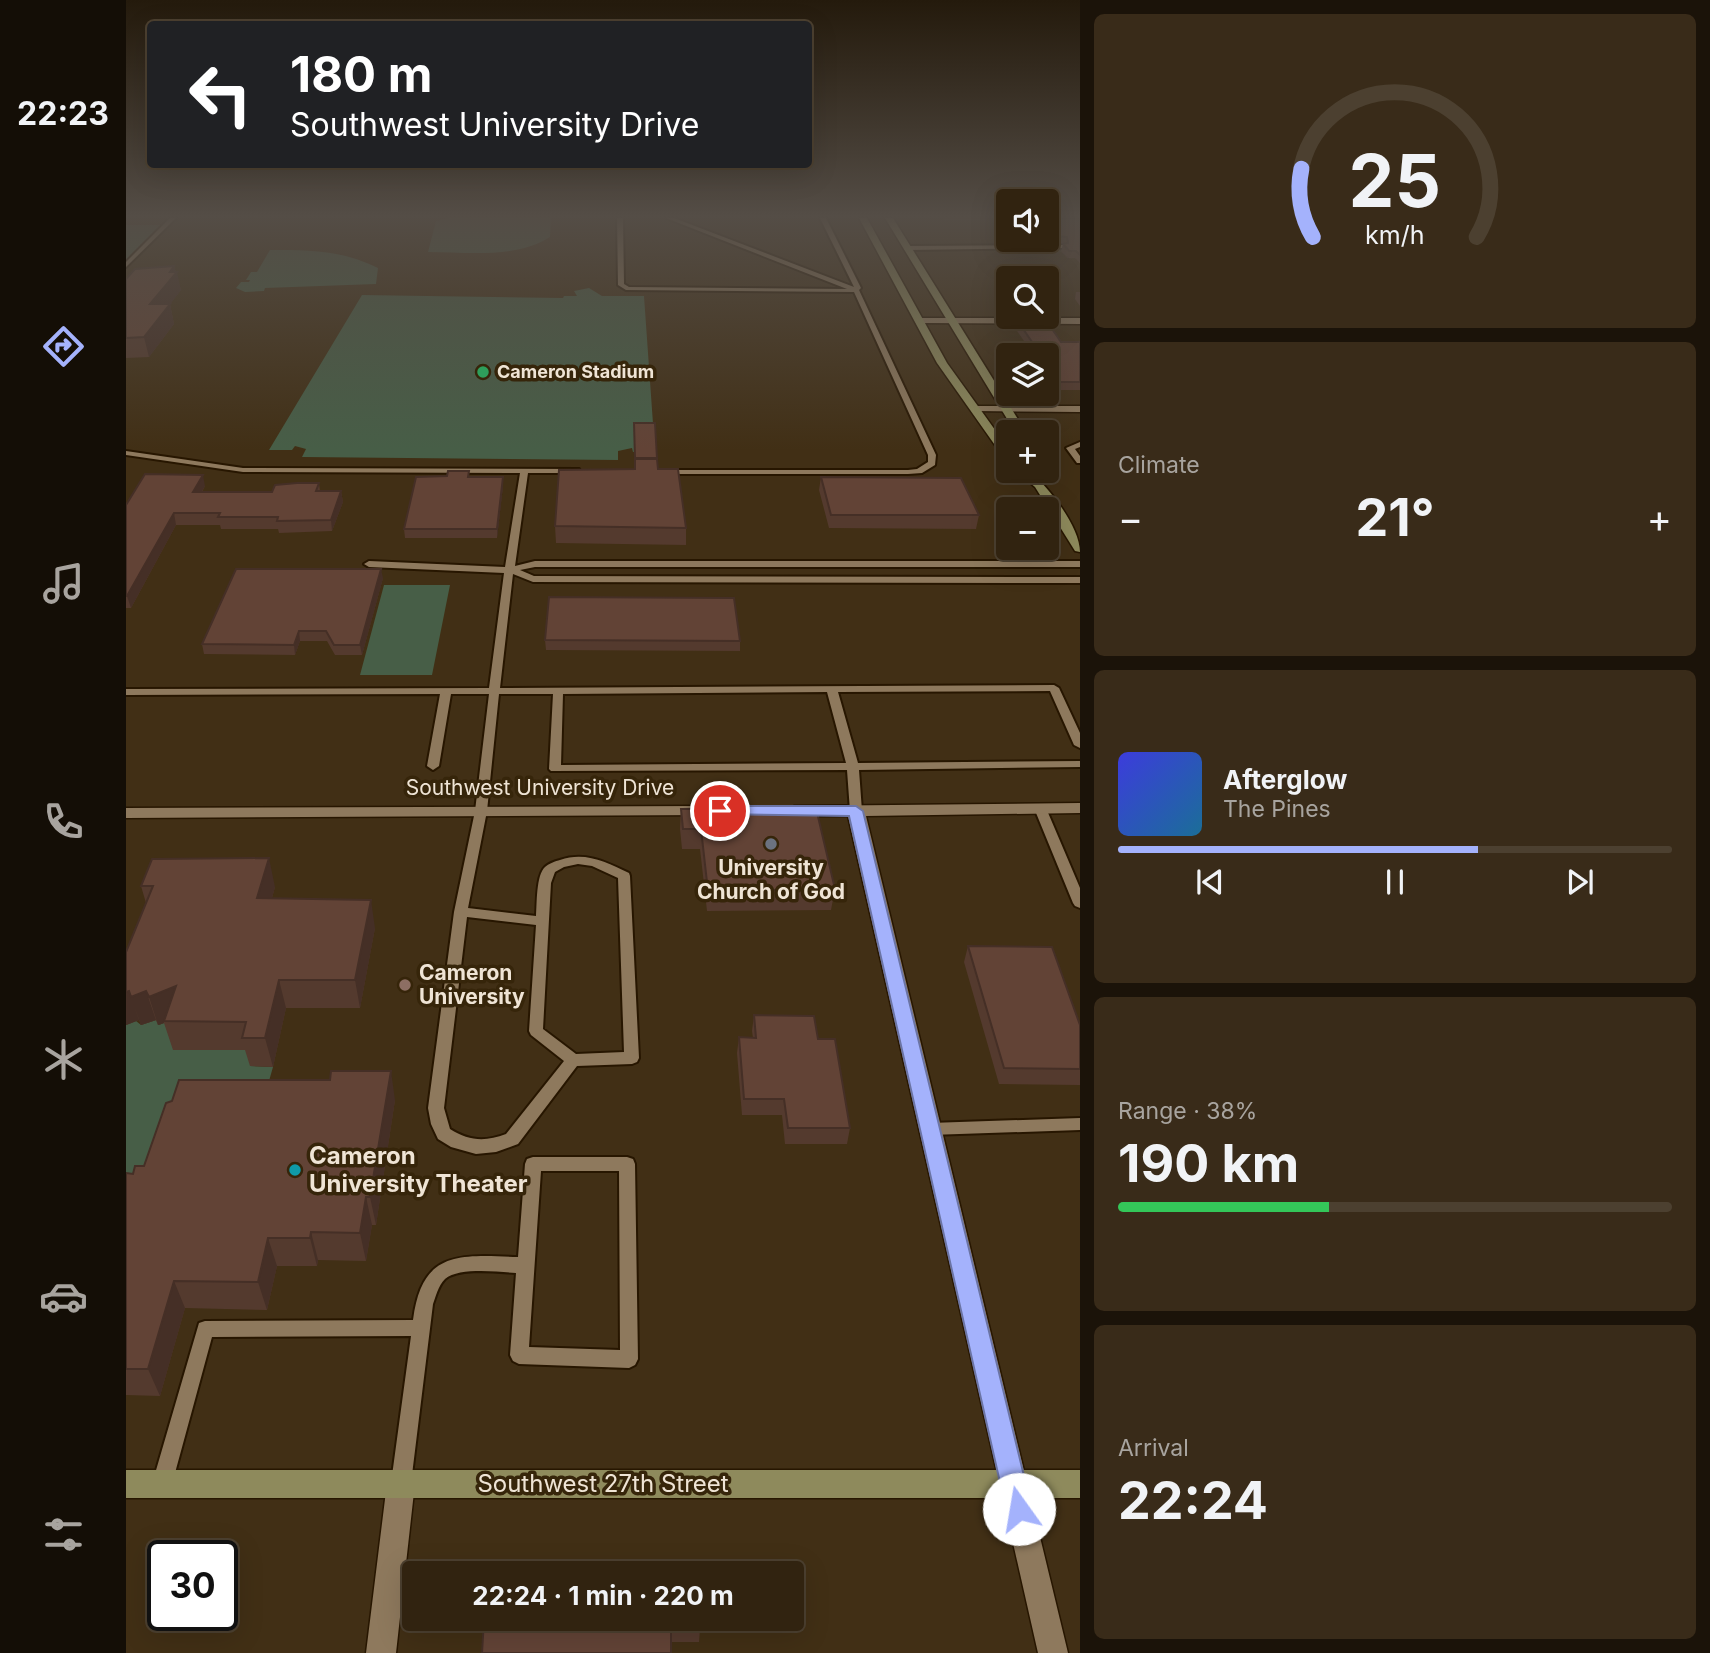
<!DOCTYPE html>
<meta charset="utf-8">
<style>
:root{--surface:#312310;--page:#392b19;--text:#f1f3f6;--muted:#a8a49f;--line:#4c4030;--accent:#a4b2fc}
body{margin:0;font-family:Inter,sans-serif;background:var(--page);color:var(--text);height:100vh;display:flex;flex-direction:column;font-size:26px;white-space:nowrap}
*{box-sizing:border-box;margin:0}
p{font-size:23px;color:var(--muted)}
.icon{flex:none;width:38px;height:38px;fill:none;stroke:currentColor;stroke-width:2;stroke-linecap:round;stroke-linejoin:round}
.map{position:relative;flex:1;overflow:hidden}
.details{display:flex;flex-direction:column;gap:14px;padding:14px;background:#1b1309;width:630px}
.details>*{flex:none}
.hud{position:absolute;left:21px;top:21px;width:665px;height:147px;border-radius:7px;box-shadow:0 7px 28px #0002,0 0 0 2px var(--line);background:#202124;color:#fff;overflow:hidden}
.controls{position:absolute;left:870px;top:189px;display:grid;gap:14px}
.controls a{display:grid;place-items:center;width:63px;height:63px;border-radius:7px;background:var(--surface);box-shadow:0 7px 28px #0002,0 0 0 2px var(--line);font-size:35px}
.speed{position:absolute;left:21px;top:1540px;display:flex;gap:14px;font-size:35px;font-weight:700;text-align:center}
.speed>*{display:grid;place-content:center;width:91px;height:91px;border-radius:50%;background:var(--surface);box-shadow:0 7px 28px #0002,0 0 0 2px var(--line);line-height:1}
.speed .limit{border:4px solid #111;border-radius:10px;background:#fff;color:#111}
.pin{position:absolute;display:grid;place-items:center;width:60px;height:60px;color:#fff;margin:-30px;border:4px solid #fff;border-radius:50%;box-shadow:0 2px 7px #0007}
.me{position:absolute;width:77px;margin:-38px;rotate:347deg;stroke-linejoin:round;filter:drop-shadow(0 0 5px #0008)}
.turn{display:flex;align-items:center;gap:24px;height:147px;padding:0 28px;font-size:32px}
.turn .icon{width:91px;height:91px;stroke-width:2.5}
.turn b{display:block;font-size:49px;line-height:60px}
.big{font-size:52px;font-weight:700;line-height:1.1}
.details .card{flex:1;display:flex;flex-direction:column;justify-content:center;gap:10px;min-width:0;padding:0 24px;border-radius:10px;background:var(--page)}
.details .dial{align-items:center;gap:0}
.dial svg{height:182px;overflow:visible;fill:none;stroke:var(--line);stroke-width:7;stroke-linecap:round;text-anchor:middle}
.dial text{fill:var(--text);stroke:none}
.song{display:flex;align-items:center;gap:21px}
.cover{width:84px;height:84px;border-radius:10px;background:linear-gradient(135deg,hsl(240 70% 55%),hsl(200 70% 35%))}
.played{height:7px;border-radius:4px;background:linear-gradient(90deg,var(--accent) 65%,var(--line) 65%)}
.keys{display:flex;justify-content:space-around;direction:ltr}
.heat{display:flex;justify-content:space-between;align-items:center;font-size:38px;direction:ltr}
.charge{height:10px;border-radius:5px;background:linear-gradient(90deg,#34c759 38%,var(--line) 0)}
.trip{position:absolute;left:276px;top:1561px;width:402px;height:70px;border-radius:7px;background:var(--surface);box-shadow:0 7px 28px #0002,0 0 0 2px var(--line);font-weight:700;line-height:70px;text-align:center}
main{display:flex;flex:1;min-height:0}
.tabs{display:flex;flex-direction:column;width:126px;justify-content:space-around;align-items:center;background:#140e06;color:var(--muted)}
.tabs .icon{width:49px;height:49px}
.tabs .active{color:var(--accent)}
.tabs b{font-size:32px;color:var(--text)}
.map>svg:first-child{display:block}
</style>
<main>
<nav class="tabs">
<b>22:23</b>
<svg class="icon active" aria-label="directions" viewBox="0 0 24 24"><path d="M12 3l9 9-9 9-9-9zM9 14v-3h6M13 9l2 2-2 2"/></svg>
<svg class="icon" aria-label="music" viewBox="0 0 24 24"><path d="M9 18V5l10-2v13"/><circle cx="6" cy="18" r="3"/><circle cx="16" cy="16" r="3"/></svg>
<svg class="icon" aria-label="phone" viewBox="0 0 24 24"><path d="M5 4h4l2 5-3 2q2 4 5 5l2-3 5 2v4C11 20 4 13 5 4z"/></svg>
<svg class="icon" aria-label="climate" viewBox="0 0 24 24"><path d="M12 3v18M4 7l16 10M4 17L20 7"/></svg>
<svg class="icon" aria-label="car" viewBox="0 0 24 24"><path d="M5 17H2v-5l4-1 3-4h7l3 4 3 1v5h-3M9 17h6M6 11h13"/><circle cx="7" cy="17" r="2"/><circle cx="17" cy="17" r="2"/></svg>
<svg class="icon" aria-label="filters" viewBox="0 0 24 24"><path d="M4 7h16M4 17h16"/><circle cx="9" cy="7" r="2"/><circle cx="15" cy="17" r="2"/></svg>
</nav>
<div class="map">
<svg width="954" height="1653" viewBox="0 0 954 1653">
<rect width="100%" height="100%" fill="#412f15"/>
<path fill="#475e47" d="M323 218H425L424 237C390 259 340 252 302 252L310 221Z
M0 225H35L0 260Z
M144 250C183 250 216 250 252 268L250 284 139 288 138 291 119 292 110 288 115 282H123L124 280H120L125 272H131Z
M463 288 476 296H518L529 452H507L506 448 492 451V460L176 457 180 449 169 446 166 450H143L236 295 437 298 438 296H451L448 291Z
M258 585H324L306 675H234Z
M30 1020 33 1025 45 1020H57L47 1049 128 1050 124 1066 147 1067 135 1109 0 1201V1025L10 1021 15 1025Z"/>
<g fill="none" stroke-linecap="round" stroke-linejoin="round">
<g stroke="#271600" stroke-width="4">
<path id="lane" d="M44 218H50L0 267V262Z
M491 218H497L498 284 503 287 721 289 540 218H548L728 287 694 218H700L735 288 733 290 810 455 809 465 796 473 782 474H535V470H782L791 469 802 462V455L728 292 500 290 492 285Z
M937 245 939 248 782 250 779 248 782 246Z
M954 442V447L949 449 954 456V463H951L940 448Z
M0 451 117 468 453 469 454 471 450 473H402L389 566 409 561H954V567H409L394 570 408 576 954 577V583L407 582 387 574 374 688 928 685 933 688 954 733V748L948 745 924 691 712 692 732 763 954 761V767L733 770 736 811 730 815 724 811 721 770 425 771 423 769 427 694H373L361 811 342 908 410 916C411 904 410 875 419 867 422 864 430 861 434 860 459 851 480 862 503 873L504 876 513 1058 511 1062 506 1064 451 1066 392 1144 370 1152 350 1154 325 1147 312 1139 305 1124 302 1108 328 912 349 811 363 694H325L313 766 307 770 301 766 314 694 0 695V689L363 688 378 573 243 567 238 564 243 561 379 567 394 473 117 472 0 455ZM701 692 720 763 435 765 437 694ZM452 864 466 866 492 878 498 1052 450 1054 417 1029 425 883 429 872 438 867ZM341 917 410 925 403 1031 405 1035 438 1061 380 1134C359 1142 343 1141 324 1129L318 1108Z
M914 804 920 808 954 888V908L949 906 947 903 908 808Z
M954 1118V1130L804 1135 798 1134 796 1129 798 1124 804 1123Z
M407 1157H501L507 1159 509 1164 512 1359 509 1365 503 1368 393 1364 387 1361 384 1355 390 1273C373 1272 333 1267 319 1279 312 1286 310 1296 307 1304L285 1483 282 1490 275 1493 268 1490 265 1483 285 1336 86 1337 46 1484 43 1491 36 1494 29 1491 26 1484 73 1323 79 1321 287 1320C296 1250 333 1255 392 1257L399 1164 401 1159ZM415 1171H493L494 1350 403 1347Z"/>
</g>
<g stroke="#271600" stroke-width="3">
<path id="street" d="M794 318H954V324L791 323V319Z
M845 406H954V412L849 411 844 408Z
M954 803V813L740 816 942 1653H912L722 816H668L659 811 668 806Z
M577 806 586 811 583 815 0 818V808Z
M275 1469 285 1473 289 1483 270 1653H240L261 1483 265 1473Z"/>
</g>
<g stroke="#271600" stroke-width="3">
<path id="secondary" d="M733 218H741L821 363 882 448V459L878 458 811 363Z
M759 218H767L900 432H889Z
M890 471H903C923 487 954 527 954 552L949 551 909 487Z
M0 1470H954V1498H0Z"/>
</g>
<use href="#lane" fill="#8e795d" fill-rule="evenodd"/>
<use href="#street" fill="#8e795d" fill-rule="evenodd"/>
<use href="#secondary" fill="#8e8a5c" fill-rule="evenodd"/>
</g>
<path fill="#543a2e" d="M817 218H861L860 220H818Z
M920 218 954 221V263L949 258H941L935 251 937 244H939L928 242 920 235Z
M48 266 55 290 44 304 48 324 23 357 0 358V279Z
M950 292H954V306L949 299Z
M893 323 935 342H954V390H932L920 373V355H908L891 331Z
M508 423H529L532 469 560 528V545L430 543 429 526 509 469Z
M343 471V477L377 486 371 538H279L278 529 321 476Z
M695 477 853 515 850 529 703 528 693 490Z
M193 483 194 491H215L217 502 206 531 153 533 152 529H95L94 525H50L5 608H0V505L79 486 76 492H146Z
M257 578 236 655H209L201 641H174L169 655 78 654 76 644Z
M419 640 614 641V651L420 650Z
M555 809 709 889 705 910 581 911 574 849H556L554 829Z
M15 886 149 887 146 898 249 928 234 1008H160L147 1067 124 1066 119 1050H47L38 1023 32 1025 30 1020 15 1025 13 1020 0 1025V952L20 903Z
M842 946 954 1025V1085L873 1084 838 962Z
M628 1015 692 1039 724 1128 721 1144H659L656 1115H616L611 1053 613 1037 627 1038 626 1031Z
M269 1100 250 1225H246L240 1261 192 1260 191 1266H151L141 1310 59 1308 34 1396 0 1395V1173L7 1174Z
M358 1619 574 1629 573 1642H545Z"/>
<path fill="#452f26" d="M48 266 50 273 51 272 55 290 29 324 24 304Z
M44 304 48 324 23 357 18 337Z
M77 475 79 486 69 503 67 492Z
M377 477V486L371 538V529Z
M215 491 217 502 206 531 205 520Z
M48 513 50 525 5 608 1 596Z
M255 569 257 578 236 655 234 645Z
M173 631 174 641 169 655 168 645Z
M143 858 149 887 138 926 131 898Z
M245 900 249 928 234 1008 229 980Z
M153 980 160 1008 147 1067 139 1038Z
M50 986 38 1021V1023L32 1025 23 997Z
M3 991 13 1020 0 1025V992Z
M20 991 30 1020 15 1025 5 997Z
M265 1071 269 1100 250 1225 244 1197Z
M240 1197 246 1225 240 1261 234 1233Z
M185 1232 192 1260 191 1266 184 1238Z
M142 1238 151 1266 141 1310 132 1282Z
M48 1281 59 1308 34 1396 22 1369Z"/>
<path fill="#624336" stroke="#452f26" stroke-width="2" d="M920 218H951L954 221V255L950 251H943L937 244 942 243 941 237 929 236 920 227Z
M48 266 44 272H51L24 304H44L18 337 0 338V279L9 269Z
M893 323H922L935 342H954V382H934L920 362V355H915Z
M508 423H529L531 458H509Z
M509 459H531L532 469H552L560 528 429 526 433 470 509 469Z
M322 471H343L342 477H377L371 529H278L290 477 321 476Z
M19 474 77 475 67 492H146L149 485 171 483H193L190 491H215L205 520 151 521 152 517H92L94 513H48L1 596H0V505Z
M695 477 835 478 853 515H705Z
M110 569H255L234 645H208L200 631H173L168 645 76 644Z
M423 597 608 598 614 641 419 640Z
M690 808 709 889 582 891 575 829H557L555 809Z
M143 858 131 898 245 900 229 980H153L139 1038H116L120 1022 38 1021 50 986 23 997 20 991 5 997 3 991 0 992V952L27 886H15L26 859Z
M842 946 926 947 954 1025V1069L878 1068Z
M628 1015 688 1016 692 1039H709L724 1128H662L658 1099H618L613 1037 630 1038Z
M205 1071H265L244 1197H240L234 1233 185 1232 184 1238H142L132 1282 48 1281 22 1369H0V1173L7 1174 9 1166H18L40 1103 46 1101 53 1080H204Z
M358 1619H574V1629H545V1653H356Z"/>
<linearGradient id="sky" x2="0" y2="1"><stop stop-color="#241a0c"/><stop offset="0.48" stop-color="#544d46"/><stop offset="1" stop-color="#544d46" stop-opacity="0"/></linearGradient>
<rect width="954" height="450" fill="url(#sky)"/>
<path fill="#a4b2fc" stroke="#6b74a4" stroke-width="2" d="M594 806H730L737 811 906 1509 903 1518 893 1522 884 1518 880 1509 723 816 588 814 586 811Z"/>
<circle fill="#2e9e5b" stroke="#36250a" stroke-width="2.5" cx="357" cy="372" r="7"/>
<circle fill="#6b7280" stroke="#36250a" stroke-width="2.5" cx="645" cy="844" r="7"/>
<circle fill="#8d6e63" stroke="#36250a" stroke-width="2.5" cx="279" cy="985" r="7"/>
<circle fill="#0f9aa8" stroke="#36250a" stroke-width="2.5" cx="169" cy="1170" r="7"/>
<g text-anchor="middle" stroke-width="7" stroke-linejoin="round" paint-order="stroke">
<g font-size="18" font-weight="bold" fill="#efe4d5" stroke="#36250a" text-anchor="start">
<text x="371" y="378">Cameron Stadium</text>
</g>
<g font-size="21" fill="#efe4d5" stroke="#36250a">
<text x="414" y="795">Southwest University Drive</text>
</g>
<g font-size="21" font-weight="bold" fill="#efe4d5" stroke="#36250a">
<text x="645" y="875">University<tspan x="645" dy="24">Church of God</tspan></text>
<text x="293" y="980" text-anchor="start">Cameron<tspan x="293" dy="24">University</tspan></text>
</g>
<g font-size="24" font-weight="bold" fill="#efe4d5" stroke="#36250a" text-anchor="start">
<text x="183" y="1164">Cameron<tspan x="183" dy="28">University Theater</tspan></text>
</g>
<g font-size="24" fill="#efe4d5" stroke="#36250a">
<text x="477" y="1492">Southwest 27th Street</text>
</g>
</g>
</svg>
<div class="controls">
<a><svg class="icon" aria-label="sound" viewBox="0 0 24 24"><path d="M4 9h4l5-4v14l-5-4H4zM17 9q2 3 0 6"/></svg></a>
<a><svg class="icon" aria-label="search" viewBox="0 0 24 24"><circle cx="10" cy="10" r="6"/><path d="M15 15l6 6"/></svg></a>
<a><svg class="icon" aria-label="layers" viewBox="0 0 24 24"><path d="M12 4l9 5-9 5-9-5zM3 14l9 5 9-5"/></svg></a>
<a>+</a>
<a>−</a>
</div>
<div class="speed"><div class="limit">30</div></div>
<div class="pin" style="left:594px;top:811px;background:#d93025"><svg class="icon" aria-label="arrive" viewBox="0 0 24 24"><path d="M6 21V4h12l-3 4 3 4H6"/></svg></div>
<svg class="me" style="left:893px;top:1509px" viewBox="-20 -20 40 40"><circle r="19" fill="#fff"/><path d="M0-13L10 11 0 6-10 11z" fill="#a4b2fc"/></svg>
<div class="trip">22:24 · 1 min · 220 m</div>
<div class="hud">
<div class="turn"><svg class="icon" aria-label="left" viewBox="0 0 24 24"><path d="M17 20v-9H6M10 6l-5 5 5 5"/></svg><div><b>180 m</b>Southwest University Drive</div></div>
</div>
</div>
<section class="details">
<div class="card dial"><svg viewBox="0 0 100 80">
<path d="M14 69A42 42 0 1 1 86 69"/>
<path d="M14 69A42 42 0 0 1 9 39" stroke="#a4b2fc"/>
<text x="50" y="56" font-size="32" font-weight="700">25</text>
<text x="50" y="72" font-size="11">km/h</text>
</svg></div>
<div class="card"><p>Climate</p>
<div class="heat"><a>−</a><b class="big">21°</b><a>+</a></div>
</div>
<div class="card">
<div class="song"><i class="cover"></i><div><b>Afterglow</b><p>The Pines</p></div></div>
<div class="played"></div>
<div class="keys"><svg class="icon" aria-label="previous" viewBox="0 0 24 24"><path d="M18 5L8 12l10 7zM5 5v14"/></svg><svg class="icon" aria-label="pause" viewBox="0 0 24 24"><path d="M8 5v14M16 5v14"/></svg><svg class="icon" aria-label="next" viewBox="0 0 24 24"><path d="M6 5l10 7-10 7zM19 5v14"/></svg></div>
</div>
<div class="card"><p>Range · 38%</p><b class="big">190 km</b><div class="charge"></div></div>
<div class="card"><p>Arrival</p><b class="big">22:24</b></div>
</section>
</main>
